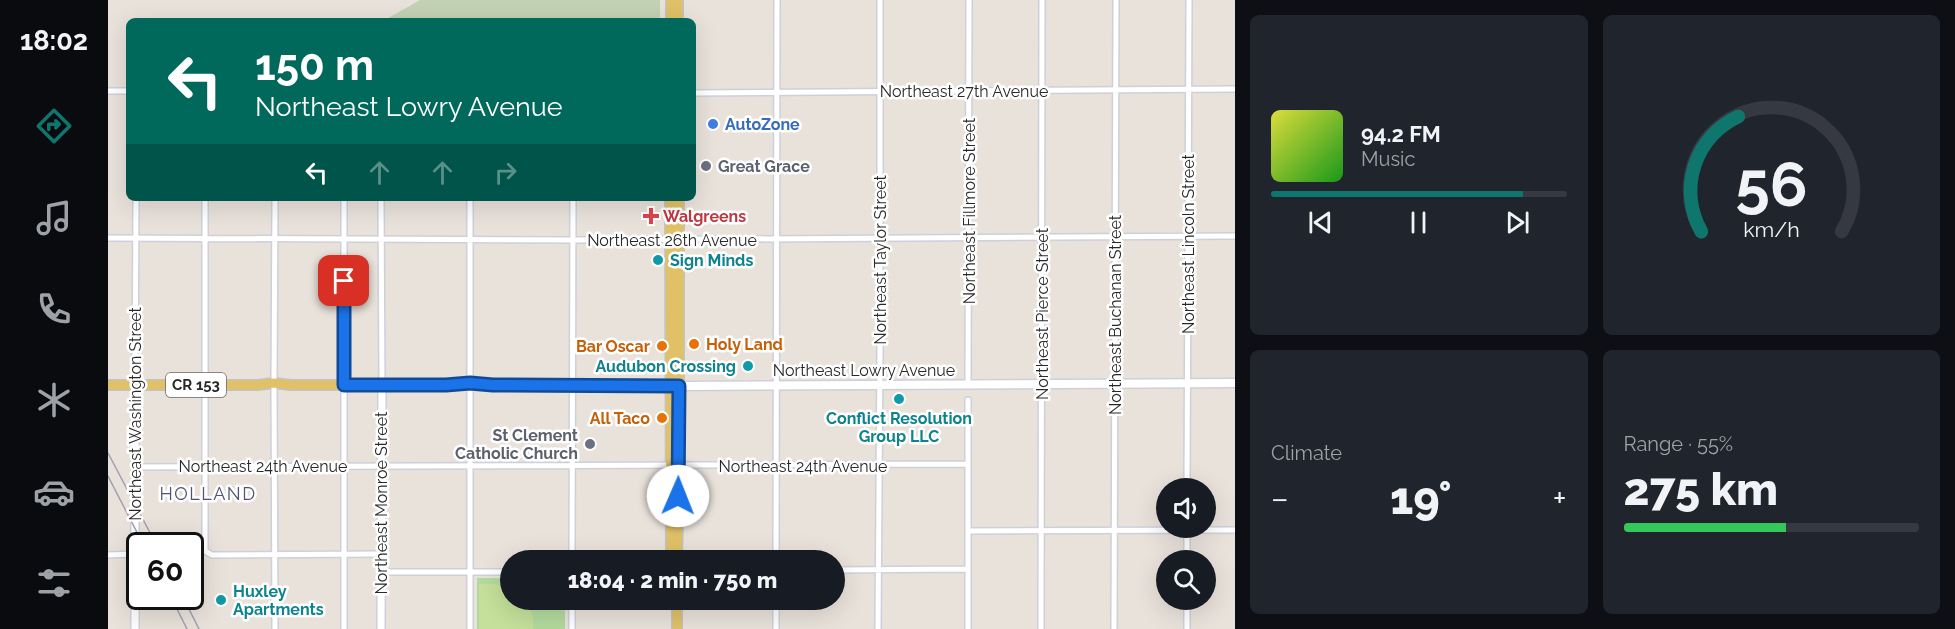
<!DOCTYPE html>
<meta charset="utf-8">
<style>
:root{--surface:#171b24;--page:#20242c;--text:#f1f3f6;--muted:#9ea1a6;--line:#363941;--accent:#0f766e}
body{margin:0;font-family:Raleway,sans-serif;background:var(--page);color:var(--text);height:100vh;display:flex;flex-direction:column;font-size:22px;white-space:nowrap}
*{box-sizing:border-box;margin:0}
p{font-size:20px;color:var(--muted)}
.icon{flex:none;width:33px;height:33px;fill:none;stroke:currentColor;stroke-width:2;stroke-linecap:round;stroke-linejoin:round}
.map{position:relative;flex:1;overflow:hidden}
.panel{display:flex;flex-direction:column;gap:15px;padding:15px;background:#0d0f14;width:720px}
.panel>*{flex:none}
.guide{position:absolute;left:18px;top:18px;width:570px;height:183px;border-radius:9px;box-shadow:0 6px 24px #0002;background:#00695c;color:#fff;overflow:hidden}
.buttons{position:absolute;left:1048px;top:478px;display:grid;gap:12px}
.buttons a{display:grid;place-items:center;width:60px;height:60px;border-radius:50%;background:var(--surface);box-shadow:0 6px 24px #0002;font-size:30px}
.speed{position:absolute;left:18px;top:532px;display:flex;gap:12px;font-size:30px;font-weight:700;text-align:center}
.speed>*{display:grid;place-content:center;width:78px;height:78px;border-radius:50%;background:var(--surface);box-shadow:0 6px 24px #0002;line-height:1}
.speed .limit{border:3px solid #111;border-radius:9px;background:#fff;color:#111}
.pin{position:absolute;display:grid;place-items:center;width:51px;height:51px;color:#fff;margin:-26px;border-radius:12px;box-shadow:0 3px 9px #0006}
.me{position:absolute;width:66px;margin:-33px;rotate:1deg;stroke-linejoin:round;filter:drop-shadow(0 0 4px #0008)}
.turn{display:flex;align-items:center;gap:21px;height:126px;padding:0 30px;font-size:27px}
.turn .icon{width:78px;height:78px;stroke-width:2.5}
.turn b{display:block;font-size:42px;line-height:51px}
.lanes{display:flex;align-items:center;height:57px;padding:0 30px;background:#0003;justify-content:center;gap:30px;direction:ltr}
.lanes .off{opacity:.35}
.big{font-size:45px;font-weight:800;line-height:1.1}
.panel .card{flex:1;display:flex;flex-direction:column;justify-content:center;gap:9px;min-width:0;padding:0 21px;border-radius:9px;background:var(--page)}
.panel .dial{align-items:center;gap:0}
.dial svg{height:156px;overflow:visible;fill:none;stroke:var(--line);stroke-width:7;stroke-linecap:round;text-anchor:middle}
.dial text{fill:var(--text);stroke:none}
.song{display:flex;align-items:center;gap:18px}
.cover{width:72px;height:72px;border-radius:9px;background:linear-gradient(135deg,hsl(60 70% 55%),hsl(120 70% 35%))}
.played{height:6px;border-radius:3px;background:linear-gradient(90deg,var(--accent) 85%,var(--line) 85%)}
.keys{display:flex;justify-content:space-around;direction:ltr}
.heat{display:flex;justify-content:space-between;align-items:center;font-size:33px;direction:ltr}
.charge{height:9px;border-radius:4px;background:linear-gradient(90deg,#34c759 55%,var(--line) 0)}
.panel .tiles{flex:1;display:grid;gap:15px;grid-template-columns:repeat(2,1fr)}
.trip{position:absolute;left:392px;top:550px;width:345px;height:60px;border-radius:30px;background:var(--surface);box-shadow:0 6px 24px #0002;font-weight:800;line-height:60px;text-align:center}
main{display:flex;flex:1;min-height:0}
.tabs{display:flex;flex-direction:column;width:108px;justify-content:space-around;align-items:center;background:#090b0e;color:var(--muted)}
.tabs .icon{width:42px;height:42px}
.tabs .selected{color:var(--accent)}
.tabs b{font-size:27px;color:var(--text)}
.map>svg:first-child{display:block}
</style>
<main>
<nav class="tabs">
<b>18:02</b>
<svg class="icon selected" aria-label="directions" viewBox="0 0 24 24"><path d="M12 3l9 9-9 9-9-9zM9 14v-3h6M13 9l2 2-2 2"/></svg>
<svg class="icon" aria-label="music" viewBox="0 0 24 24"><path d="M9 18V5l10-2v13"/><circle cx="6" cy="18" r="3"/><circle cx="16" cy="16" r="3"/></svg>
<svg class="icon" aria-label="phone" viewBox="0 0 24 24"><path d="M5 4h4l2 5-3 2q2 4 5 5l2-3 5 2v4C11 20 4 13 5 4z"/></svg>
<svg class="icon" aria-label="climate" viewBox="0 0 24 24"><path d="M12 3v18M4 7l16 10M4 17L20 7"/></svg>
<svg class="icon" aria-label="car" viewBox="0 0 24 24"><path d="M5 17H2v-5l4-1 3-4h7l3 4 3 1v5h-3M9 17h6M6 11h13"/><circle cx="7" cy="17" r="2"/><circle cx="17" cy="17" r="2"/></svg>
<svg class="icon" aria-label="filters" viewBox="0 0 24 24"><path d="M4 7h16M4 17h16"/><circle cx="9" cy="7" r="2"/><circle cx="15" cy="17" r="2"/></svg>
</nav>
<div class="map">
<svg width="1127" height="629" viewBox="0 0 1127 629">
<rect width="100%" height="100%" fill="#e9e2db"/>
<path fill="#b3da9d" d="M369 578H402V600H457V629H369Z"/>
<path fill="#c3d1b4" d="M312 0H552V21H275Z"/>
<path fill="#c4e09a" d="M371 584H387L402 588V600H418L425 617V629H371Z"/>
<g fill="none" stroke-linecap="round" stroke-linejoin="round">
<g stroke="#cdd0db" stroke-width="8">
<path id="minor" d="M0 91H21
M585 93 1127 89
M97 198V551L104 555 273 554
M273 198 274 385
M362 198V383
M0 238 470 240 1127 236
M166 383 167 198
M27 385 28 198
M860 385 861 0
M166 388 167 629
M26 467 860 464
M1079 489 1081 0
M1079 528V561
M860 531 1127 530
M0 555 27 554
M464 561 465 198
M668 561 669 0
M726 570 860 569
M273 572H402
M1079 600V629
M236 629V198
M362 629V388
M464 629V600
M668 629V600
M770 629 772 351V0
M860 629V400
M933 629 934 0
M1006 629 1008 0"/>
</g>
<g stroke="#cdd0db" stroke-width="10">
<path id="tertiary" d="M27 629V385
M273 629 274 385"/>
</g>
<g stroke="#cdd0db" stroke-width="11">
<path id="secondary" d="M571 386 1127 383"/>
</g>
<g stroke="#c3c3c3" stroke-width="12">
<path id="primary" d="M563 0V21
M570 0V21
M562 198 563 561
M0 385H150L166 383 183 385H318L362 383 385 385 571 386
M569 561 571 473V198
M569 629V600"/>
</g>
<use href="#minor" stroke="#fff" stroke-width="5"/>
<use href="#tertiary" stroke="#fff" stroke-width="7"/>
<use href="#secondary" stroke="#fff" stroke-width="8"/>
<use href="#primary" stroke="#e0c168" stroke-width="9"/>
<path stroke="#9ea1b0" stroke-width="1.5" d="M0 453 49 546
M0 476 36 546
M63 597 79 629
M75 597 91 629"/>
</g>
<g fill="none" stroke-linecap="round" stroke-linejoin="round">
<g stroke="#114b97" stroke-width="15">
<path id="route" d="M236 281V385H338L362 383 385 385 571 386 570 496"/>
</g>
<use href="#route" stroke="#1a73e8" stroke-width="10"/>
</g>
<circle fill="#3f7fe0" stroke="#fff" stroke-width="2" cx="605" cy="124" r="6"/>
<g fill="#6b7280" stroke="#fff" stroke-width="2">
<circle cx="598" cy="166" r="6"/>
<circle cx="482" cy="444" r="6"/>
</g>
<path fill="#e0444e" stroke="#fff" stroke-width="2" d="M540 207h6v6h6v6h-6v6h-6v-6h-6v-6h6z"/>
<g fill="#0f9aa8" stroke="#fff" stroke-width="2">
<circle cx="550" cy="260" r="6"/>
<circle cx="640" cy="366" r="6"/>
<circle cx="791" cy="399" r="6"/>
<circle cx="113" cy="600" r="6"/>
</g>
<g fill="#e8710a" stroke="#fff" stroke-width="2">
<circle cx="586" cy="344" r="6"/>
<circle cx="554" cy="346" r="6"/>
<circle cx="554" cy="418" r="6"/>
</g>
<g text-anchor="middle" stroke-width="5" stroke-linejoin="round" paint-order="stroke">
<rect fill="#fff" stroke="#686868" stroke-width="1.5" x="58" y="373" width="60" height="24" rx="4.5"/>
<g font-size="15" font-weight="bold" fill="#282828">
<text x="88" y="390">CR 153</text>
</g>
<g font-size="16" fill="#282828" stroke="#fff">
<text x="856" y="97">Northeast 27th Avenue</text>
<text transform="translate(861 211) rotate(-90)" y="6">Northeast Fillmore Street</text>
<text x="564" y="246">Northeast 26th Avenue</text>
<text transform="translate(1080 244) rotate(-90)" y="6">Northeast Lincoln Street</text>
<text transform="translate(772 260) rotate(-90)" y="6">Northeast Taylor Street</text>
<text transform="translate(934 314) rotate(-90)" y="6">Northeast Pierce Street</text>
<text transform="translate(1007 315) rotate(-90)" y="6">Northeast Buchanan Street</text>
<text x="756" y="376">Northeast Lowry Avenue</text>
<text transform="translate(27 414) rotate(-90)" y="6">Northeast Washington Street</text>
<text x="155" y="472">Northeast 24th Avenue</text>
<text x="695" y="472">Northeast 24th Avenue</text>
<text transform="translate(273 503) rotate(-90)" y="6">Northeast Monroe Street</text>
</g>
<g font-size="16" font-weight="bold" fill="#366cbe" stroke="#fff" text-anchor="start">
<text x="617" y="130">AutoZone</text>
</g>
<g font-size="16" font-weight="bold" fill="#5b616d" stroke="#fff" text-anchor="start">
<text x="610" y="172">Great Grace</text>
<text x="470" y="441" text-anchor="end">St Clement<tspan x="470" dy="18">Catholic Church</tspan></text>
</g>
<g font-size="16" font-weight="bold" fill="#be3a42" stroke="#fff" text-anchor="start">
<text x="555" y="222">Walgreens</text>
</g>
<g font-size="16" font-weight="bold" fill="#0d838f" stroke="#fff" text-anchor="start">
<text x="562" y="266">Sign Minds</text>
<text x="628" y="372" text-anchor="end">Audubon Crossing</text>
<text x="791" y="424" text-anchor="middle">Conflict Resolution<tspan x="791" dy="18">Group LLC</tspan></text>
<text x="125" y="597">Huxley<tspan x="125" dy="18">Apartments</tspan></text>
</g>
<g font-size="16" font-weight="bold" fill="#c56008" stroke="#fff" text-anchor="end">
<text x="598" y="350" text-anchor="start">Holy Land</text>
<text x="542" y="352">Bar Oscar</text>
<text x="542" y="424">All Taco</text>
</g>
<g font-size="18" letter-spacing="1.5" fill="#4e5573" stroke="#fff">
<text x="100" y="500">HOLLAND</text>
</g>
</g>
</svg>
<div class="buttons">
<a><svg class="icon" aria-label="sound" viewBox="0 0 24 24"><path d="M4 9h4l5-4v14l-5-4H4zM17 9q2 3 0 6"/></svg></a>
<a><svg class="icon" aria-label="search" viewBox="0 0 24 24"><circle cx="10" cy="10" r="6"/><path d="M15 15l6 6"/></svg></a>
</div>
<div class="speed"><div class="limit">60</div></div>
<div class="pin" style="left:236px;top:281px;background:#d93025"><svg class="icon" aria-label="arrive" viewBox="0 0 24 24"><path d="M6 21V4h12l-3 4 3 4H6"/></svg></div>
<svg class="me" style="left:570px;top:496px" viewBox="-20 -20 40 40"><circle r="19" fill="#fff"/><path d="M0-13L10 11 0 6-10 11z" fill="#1a73e8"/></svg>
<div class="trip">18:04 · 2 min · 750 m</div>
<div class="guide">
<div class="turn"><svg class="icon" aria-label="left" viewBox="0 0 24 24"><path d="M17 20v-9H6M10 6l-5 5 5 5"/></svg><div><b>150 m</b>Northeast Lowry Avenue</div></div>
<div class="lanes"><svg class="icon" aria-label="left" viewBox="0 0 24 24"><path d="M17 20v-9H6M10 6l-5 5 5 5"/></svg><svg class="icon off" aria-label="ahead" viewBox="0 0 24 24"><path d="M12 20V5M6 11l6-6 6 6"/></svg><svg class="icon off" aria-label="ahead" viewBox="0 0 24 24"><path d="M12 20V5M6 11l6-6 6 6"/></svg><svg class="icon off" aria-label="right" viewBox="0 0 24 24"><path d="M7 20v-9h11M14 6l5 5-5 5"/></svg></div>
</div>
</div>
<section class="panel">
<div class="tiles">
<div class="card">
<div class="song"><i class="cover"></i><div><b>94.2 FM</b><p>Music</p></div></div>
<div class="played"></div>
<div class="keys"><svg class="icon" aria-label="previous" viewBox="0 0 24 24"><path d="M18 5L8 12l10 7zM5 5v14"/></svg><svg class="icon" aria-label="pause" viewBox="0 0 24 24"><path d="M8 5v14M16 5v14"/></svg><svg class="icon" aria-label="next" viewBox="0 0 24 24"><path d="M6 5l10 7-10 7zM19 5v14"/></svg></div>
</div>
<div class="card dial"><svg viewBox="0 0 100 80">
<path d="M14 69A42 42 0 1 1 86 69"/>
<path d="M14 69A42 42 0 0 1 33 10" stroke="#0f766e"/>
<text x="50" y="56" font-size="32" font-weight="700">56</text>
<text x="50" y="72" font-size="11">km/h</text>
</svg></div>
<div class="card"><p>Climate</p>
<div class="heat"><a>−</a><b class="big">19°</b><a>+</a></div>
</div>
<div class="card"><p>Range · 55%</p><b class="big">275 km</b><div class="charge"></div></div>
</div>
</section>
</main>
